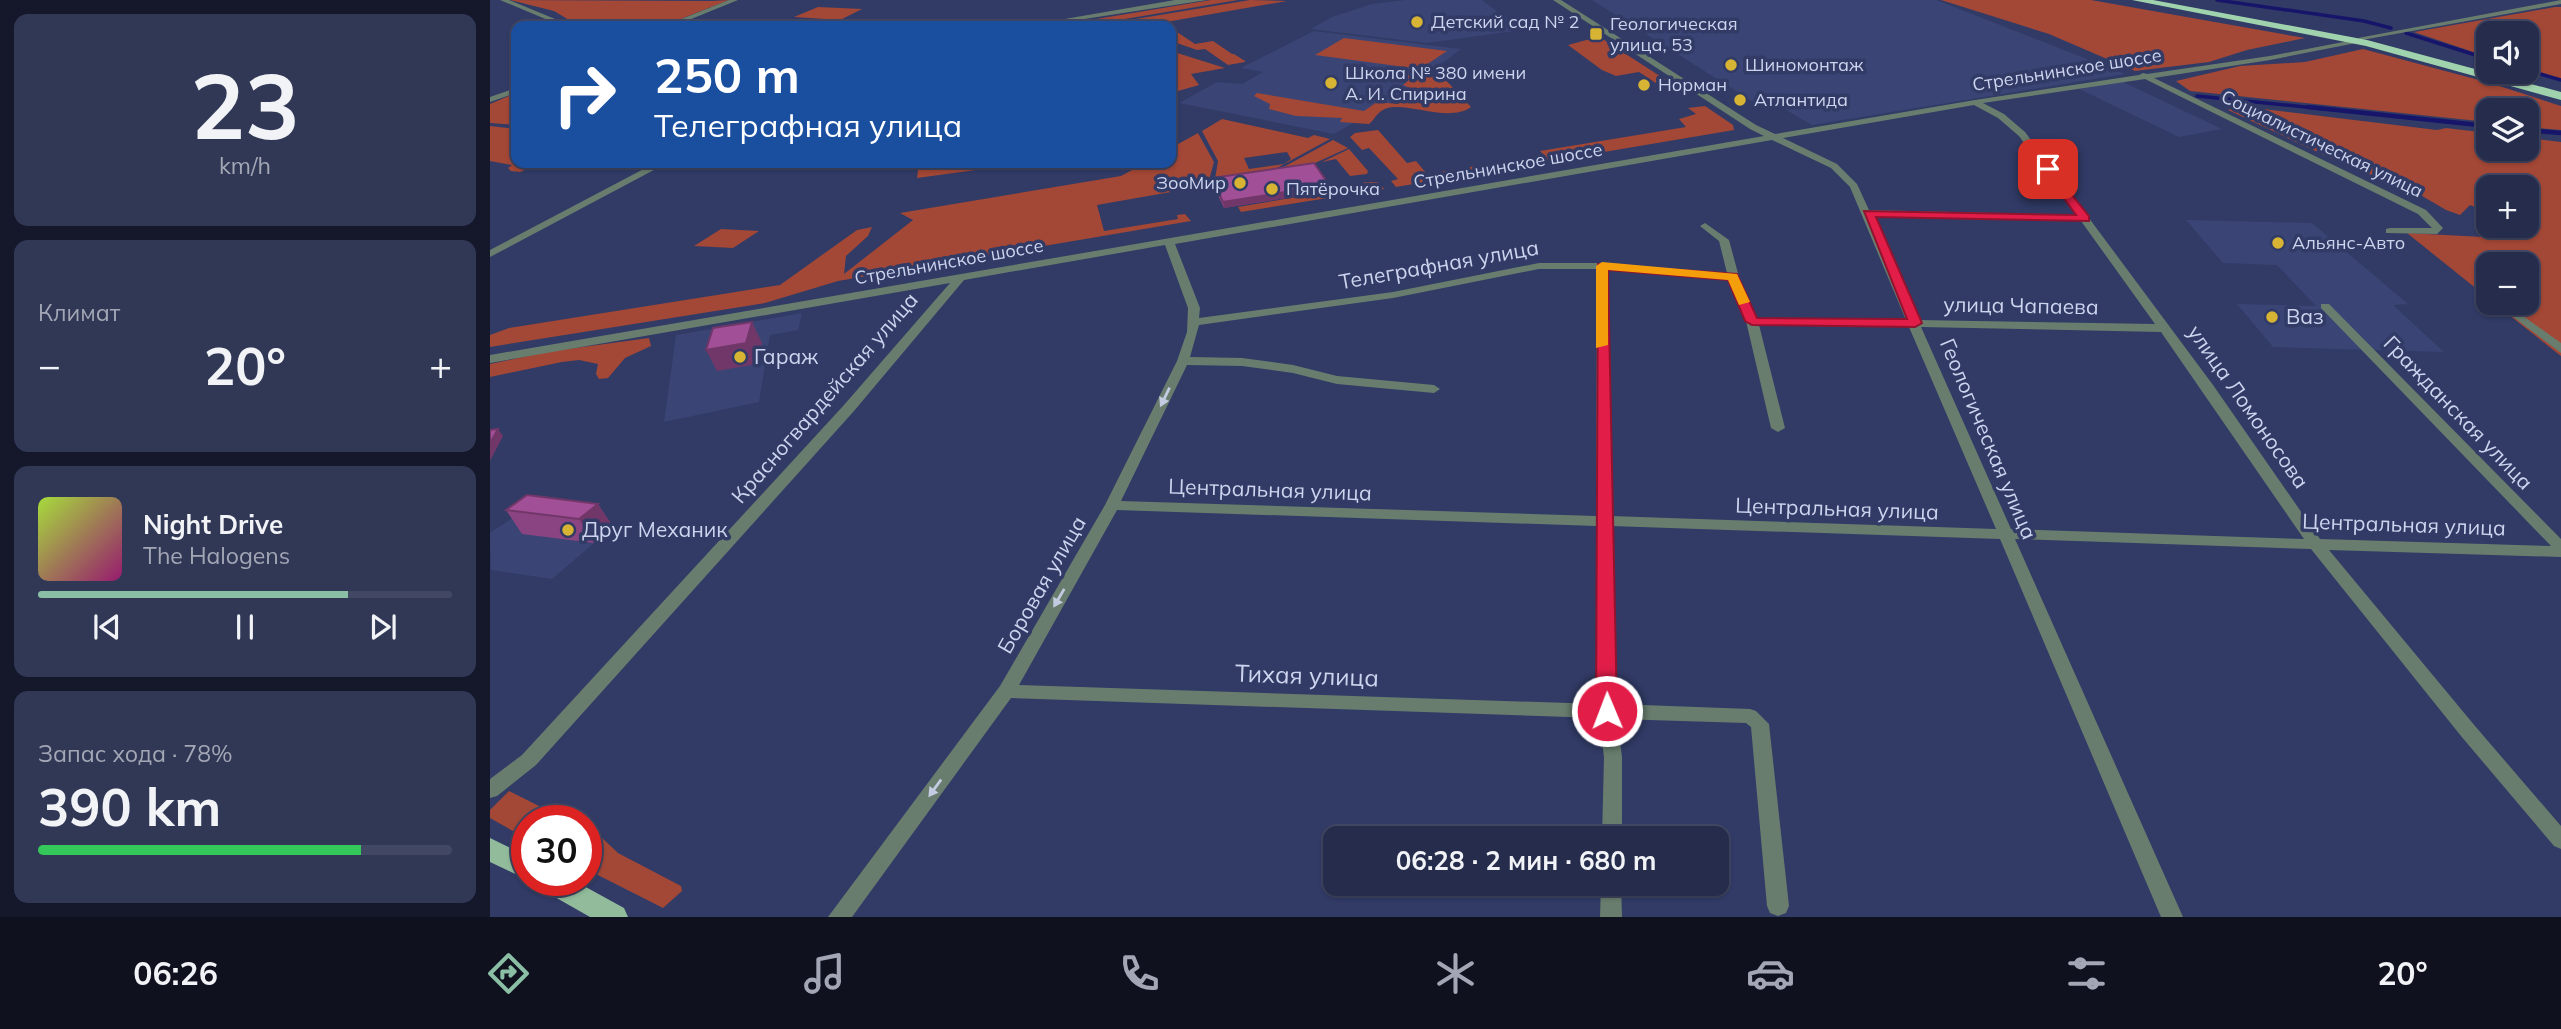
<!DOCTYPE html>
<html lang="ru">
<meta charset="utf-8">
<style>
:root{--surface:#252c4c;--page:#313856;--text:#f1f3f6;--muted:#a3a7b5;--line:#424864;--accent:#8abfa5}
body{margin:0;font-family:Mulish,sans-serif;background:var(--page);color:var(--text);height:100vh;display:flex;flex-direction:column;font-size:26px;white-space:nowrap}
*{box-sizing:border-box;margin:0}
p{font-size:23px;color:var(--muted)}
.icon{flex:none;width:38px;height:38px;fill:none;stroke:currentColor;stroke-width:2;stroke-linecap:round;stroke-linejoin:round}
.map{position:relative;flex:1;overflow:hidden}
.panel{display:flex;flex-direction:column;gap:14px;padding:14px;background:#14182a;width:490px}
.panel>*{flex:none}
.hud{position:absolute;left:21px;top:21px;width:665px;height:147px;border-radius:14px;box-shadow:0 2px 5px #0004,0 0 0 2px var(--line);background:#1a4fa0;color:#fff;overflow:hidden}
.fabs{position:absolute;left:1986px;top:21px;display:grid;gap:14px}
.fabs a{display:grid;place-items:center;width:63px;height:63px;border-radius:14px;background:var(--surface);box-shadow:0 2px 5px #0004,0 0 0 2px var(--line);font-size:35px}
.speed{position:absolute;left:21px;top:805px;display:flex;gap:14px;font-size:35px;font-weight:700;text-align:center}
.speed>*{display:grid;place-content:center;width:91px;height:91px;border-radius:50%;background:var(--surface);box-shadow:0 2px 5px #0004,0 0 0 2px var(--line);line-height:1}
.speed .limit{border:10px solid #d22;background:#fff;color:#111}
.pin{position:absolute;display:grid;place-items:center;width:60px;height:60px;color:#fff;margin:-30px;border-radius:14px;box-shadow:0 4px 10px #0006}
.me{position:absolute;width:77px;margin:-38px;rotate:359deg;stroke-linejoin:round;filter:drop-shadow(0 0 5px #0008)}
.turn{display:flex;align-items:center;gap:24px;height:147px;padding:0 28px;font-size:32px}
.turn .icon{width:91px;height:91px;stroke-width:2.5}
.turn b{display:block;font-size:49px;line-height:60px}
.big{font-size:52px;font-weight:700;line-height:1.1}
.panel .tile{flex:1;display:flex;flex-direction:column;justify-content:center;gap:10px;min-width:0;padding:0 24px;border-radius:14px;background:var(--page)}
.panel .dial{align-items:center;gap:0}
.dial b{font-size:91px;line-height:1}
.song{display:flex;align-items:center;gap:21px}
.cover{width:84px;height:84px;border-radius:10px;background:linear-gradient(135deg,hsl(80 70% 55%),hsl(320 70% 35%))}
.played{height:7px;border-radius:4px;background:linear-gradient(90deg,var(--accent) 75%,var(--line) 75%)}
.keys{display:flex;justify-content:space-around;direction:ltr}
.heat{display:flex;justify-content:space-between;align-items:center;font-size:38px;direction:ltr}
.charge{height:10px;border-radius:5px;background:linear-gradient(90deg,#34c759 78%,var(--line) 0)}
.trip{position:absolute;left:833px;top:826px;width:406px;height:70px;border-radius:14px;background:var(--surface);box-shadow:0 2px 5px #0004,0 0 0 2px var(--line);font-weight:700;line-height:70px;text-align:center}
.menu{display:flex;height:112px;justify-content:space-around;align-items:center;background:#0f121e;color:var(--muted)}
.menu .icon{width:49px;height:49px}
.menu .on{color:var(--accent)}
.menu b{font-size:32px;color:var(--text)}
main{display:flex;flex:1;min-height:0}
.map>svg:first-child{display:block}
</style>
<main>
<section class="panel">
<div class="tile dial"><b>23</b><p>km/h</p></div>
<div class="tile"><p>Климат</p>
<div class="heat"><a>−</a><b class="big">20°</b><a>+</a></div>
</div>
<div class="tile">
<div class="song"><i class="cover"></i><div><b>Night Drive</b><p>The Halogens</p></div></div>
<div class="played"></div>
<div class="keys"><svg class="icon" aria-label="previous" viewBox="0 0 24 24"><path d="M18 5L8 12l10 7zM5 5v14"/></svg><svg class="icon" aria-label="pause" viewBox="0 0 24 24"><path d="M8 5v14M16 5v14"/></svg><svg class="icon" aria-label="next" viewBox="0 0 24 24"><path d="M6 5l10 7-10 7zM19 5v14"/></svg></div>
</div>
<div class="tile"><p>Запас хода · 78%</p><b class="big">390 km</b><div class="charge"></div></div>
</section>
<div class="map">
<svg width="2071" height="917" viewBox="0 0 2071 917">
<rect width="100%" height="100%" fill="#313b66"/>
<path fill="#3a4575" d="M915 0H992L1028 27 1024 31 937 43 821 29 842 17 882 4Z
M1102 0H1446L1635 74 1322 125 1279 100 1265 103Z
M824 31 971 49 874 123 865 122 844 134 689 103 727 82 752 84 773 72 751 68Z
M1631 81 1732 129 1689 137 1589 89Z
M1696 220 1822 223 1918 304 1903 305 1954 352 1783 347 1747 304 1826 306 1787 265 1733 263Z
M312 313 308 330 280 335 269 402 174 422 186 335Z
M24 517 52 518 123 527 62 579 1 570 0 533Z"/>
<path fill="#a34736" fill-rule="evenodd" d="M20 0 222 1 239 0 173 26 161 23 153 26 84 23 64 11Z
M721 0H748L593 26H564Z
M760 0 797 1 653 26H604Z
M1451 0H1601L1815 38 1757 50 1719 62 1645 71 1559 34Z
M328 7 372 9 350 20 304 17Z
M2065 7H2071V79L2037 69V33H1998V57L1924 32Z
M681 28 705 44 723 41 742 54H744L755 61V62L738 65 715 49 707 50 681 41Z
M854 38 957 51 930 69 825 55Z
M1104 38H1111L1190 89 1178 91 1149 72 1126 76 1112 70 1078 45Z
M1873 49 2000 83 2071 106V130L2037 127V110H1998V122L1700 91 1686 81 1750 66 1815 62Z
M681 51 735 68 701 74 709 85 681 93Z
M895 72 925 76 951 75 981 107C956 125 908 96 890 112 885 116 884 120 879 124L850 122 852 118 806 116 779 109 780 104 764 96 767 93 874 111 887 102 908 104 921 95 920 88 913 85 920 79Z
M26 93V125L0 123V104Z
M1215 106 1243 125 1244 130 906 187 901 181 908 179 879 148 872 150 860 137 865 133 888 130 917 163 926 161 937 174 1054 155 1050 151 1196 127 1189 119 1206 114 1198 108Z
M1748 106 1947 130 1956 128 1998 133V149H2037V138L2071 142V356L2004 303H2037V264H1998V298L1917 233 1993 237 1999 232 2025 234 2032 226H2037V187H1998V212L1980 205 1970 215 1956 210 1922 190 1862 168 1738 110Z
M732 119 818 138 824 135 840 139 785 169 725 179 728 161 712 131ZM797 152 801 159 794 164 759 169 754 158Z
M0 126 26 129V163H51L30 172 21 171 18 168 22 165 0 161Z
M708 133 724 162 719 180 698 189 607 205 614 231 688 219 687 215 695 214 701 221 348 281 275 303 0 347V335L19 328 290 285 367 230 382 227 378 236 356 256 354 274 423 220 410 213 631 176 655 163H681V148Z
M843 140 858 148 825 163 790 169Z
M859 149 878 171 877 174 860 176 846 159 832 162Z
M429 163H493V169L427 178Z
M875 182H888L894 189 751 212 748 207 867 187Z
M231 229 269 231 243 248 204 246Z
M159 338 161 346 135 358 118 378 109 379 106 374 108 364 89 360 72 362 0 377V364L56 352Z
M19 791 79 821H37V839L0 818V810Z
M96 829 109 835 128 853 191 886 192 891 173 908 96 869Z"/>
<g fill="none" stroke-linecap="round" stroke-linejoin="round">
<path stroke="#16156a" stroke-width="3.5" d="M1727 0 1874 21 1901 28
M1916 33 1998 59
M2037 70 2071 80
M1707 96 1835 109"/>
<path stroke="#16156a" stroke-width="4.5" d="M1818 107 1998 126
M2037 130 2071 133"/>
<path fill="#697d6e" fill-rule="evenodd" d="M10 0H19L82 26H72Z
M239 0H248L184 26H174Z
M685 0H717L549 26H534Z
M1063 0H1071L1266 125 1285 134 1485 100 1649 75 1653 73 1657 74 1780 56 1869 39 1866 43 1780 60 1664 78 1936 210 1953 228 1947 234 1896 233V229L1900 228H1942L1928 214 1655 79 1493 103 1514 114 1535 132 1723 385 1830 539 2061 546 1831 308V304H1839L2071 539V557L1839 550 1985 726 2071 826V849L2064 846 1971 736 1821 549 1525 539 1693 917H1671L1510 539 1121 526 1126 704 1260 709 1266 711 1279 724 1299 906 1296 913 1288 916 1280 913 1277 906 1261 727 1256 723 1127 719 1132 757V838H1112L1114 757 1109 718 521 698 362 917H338L510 686 615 505 687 361 697 332 698 308 675 245 474 280 364 411 46 765 7 796 0 798V779L32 755 354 405 460 283 0 363V355L1274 136 1260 129ZM1484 105 1508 118 1529 136 1586 215 1379 210 1367 184 1347 164 1293 138ZM1282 140 1341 168 1360 187 1416 320 1266 318 1249 277 1239 240 1215 223 1210 226 1229 241 1237 273 1112 263H1049L903 292 709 318 710 308 685 244ZM1382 216 1591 221 1665 324 1428 320ZM1049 269H1107L1106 516 631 501 697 365 752 366 803 373 847 384 944 393 950 389 944 385 847 376 803 365 752 358 700 357 709 325 903 298ZM1117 270 1239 280 1256 321 1281 428 1288 432 1295 428 1269 325 1419 327 1506 529 1120 516ZM1431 327 1671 332 1814 539 1521 529ZM627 510 1106 526 1108 704 529 685Z
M2071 0V4L1872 40 1868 38Z
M26 88V93L0 102V97Z
M165 163H177L0 257V250Z
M2022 308 2071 343V353L2018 313 2016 311Z
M1111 884H1131L1132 917H1110Z"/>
<path fill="#91bb9b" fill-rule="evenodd" d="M0 838 37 856 38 880 0 862Z
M45 880H83L134 908 138 917H100L49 888Z"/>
<path fill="#a0d3ad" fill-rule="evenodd" d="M1642 0H1663L1877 40 2071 92V100L1876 46Z"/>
</g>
<path fill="#8a4481" d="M722 178 840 191 734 208 723 185Z
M108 504 123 527 104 543 32 534 16 510Z"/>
<path fill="#713769" d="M839 185 840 191 734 208 733 202Z
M262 322 272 343 267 364 227 371 216 350Z
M8 429 13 436 0 461V443Z
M108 504 123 527 104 543 89 519Z"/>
<path fill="#a14f96" stroke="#713769" stroke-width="2" d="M824 163 839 185 733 202 722 178Z
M262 322 256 343 216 350 223 328Z
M8 429 0 443V430Z
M37 495 108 504 89 519 16 510Z"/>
<defs><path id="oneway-solid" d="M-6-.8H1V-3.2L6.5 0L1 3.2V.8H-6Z" transform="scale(1.75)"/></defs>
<g fill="#c2cbe1">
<use href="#oneway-solid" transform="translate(675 397) rotate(116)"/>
<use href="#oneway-solid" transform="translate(569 598) rotate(120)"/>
<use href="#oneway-solid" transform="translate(445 788) rotate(126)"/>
</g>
<path fill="#e11d48" stroke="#92132f" stroke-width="2" d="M1558 165 1599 216V221L1386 217 1432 323 1425 327 1262 325 1255 321 1238 280 1118 270 1127 711 1124 716H1109L1106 711 1108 264 1247 274 1267 318 1417 319 1374 211 1586 215 1553 169Z"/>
<path fill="#f59e0b" d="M1112 262 1247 274 1260 302 1249 305 1238 280 1118 270V345L1106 348V266Z"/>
<g fill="#d8b434" stroke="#313b66" stroke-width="2.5">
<circle cx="927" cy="22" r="7"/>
<rect x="1099" y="27" width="14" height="14" rx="3.5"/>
<circle cx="1241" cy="65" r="7"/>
<circle cx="841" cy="83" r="7"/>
<circle cx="1154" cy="85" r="7"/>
<circle cx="1250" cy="100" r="7"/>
<circle cx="750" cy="183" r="7"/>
<circle cx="782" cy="189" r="7"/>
<circle cx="1788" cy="243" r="7"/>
<circle cx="1782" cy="317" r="7"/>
<circle cx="250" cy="357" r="7"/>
<circle cx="78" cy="530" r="7"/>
</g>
<g text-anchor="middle" stroke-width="7" stroke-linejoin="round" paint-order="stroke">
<g font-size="18" fill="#ccd4ee" stroke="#313b66" text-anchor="start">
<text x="941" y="28">Детский сад № 2</text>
<text x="1120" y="30">Геологическая<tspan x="1120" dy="21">улица, 53</tspan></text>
<text x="1255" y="71">Шиномонтаж</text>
<text x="855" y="79">Школа № 380 имени<tspan x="855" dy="21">А. И. Спирина</tspan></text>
<text x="1168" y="91">Норман</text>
<text x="1264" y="106">Атлантида</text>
<text x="736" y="189" text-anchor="end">ЗооМир</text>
<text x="796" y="195">Пятёрочка</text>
<text x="1802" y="249">Альянс-Авто</text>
</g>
<g font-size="18" fill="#ccd4ee" stroke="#313b66">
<text transform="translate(1577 70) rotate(-9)" y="6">Стрельнинское шоссе</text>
<text transform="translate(1832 144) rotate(26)" y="6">Социалистическая улица</text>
<text transform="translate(1018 166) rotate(-10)" y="6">Стрельнинское шоссе</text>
<text transform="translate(459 262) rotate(-10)" y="6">Стрельнинское шоссе</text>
</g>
<g font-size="21" fill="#ccd4ee" stroke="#313b66">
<text transform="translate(949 265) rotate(-10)" y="7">Телеграфная улица</text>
<text transform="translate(1531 306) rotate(1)" y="7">улица Чапаева</text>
<text transform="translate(335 398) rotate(-49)" y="7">Красногвардейская улица</text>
<text transform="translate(1758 407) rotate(55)" y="7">улица Ломоносова</text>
<text transform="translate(1968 413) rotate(46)" y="7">Гражданская улица</text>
<text transform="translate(1498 439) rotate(67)" y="7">Геологическая улица</text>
<text transform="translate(780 490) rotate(2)" y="7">Центральная улица</text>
<text transform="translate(1347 509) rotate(2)" y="7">Центральная улица</text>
<text transform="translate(1914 525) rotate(2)" y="7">Центральная улица</text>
<text transform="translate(552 585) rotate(-60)" y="7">Боровая улица</text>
</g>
<g font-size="21" fill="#ccd4ee" stroke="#313b66" text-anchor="start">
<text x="1796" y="324">Ваз</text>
<text x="264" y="364">Гараж</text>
<text x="92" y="537">Друг Механик</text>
</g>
<g font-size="24" fill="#ccd4ee" stroke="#313b66">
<text transform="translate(817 676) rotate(2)" y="8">Тихая улица</text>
</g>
</g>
</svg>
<div class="fabs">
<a><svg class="icon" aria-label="sound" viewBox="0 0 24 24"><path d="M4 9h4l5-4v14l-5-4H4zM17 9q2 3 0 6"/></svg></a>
<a><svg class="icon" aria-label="layers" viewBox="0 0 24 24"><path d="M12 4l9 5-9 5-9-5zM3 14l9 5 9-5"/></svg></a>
<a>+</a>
<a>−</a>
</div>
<div class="speed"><div class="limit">30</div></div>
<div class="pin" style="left:1558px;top:169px;background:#d93025"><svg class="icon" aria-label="arrive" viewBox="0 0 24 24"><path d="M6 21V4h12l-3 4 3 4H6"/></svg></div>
<svg class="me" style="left:1117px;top:711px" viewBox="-20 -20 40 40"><circle r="17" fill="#e11d48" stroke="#fff" stroke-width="3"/><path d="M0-11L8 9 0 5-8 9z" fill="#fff"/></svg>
<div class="trip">06:28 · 2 мин · 680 m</div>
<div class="hud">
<div class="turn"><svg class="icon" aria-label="right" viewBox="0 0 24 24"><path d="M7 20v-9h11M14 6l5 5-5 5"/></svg><div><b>250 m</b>Телеграфная улица</div></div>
</div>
</div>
</main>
<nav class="menu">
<b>06:26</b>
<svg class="icon on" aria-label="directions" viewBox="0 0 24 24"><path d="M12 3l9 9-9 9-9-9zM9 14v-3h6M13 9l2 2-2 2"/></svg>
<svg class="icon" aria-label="music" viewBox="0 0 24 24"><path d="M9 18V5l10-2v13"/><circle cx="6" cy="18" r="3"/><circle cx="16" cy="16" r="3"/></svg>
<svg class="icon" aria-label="phone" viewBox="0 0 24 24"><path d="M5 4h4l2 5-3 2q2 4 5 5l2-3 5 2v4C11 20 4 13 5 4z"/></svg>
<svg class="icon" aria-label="climate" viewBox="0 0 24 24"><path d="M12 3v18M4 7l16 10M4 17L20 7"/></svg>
<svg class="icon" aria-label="car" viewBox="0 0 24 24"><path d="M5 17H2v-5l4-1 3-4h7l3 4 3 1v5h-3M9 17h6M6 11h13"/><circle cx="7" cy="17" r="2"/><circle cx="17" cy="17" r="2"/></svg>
<svg class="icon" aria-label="filters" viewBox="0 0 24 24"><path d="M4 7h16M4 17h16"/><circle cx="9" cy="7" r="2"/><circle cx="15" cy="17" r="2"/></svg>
<b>20°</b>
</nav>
